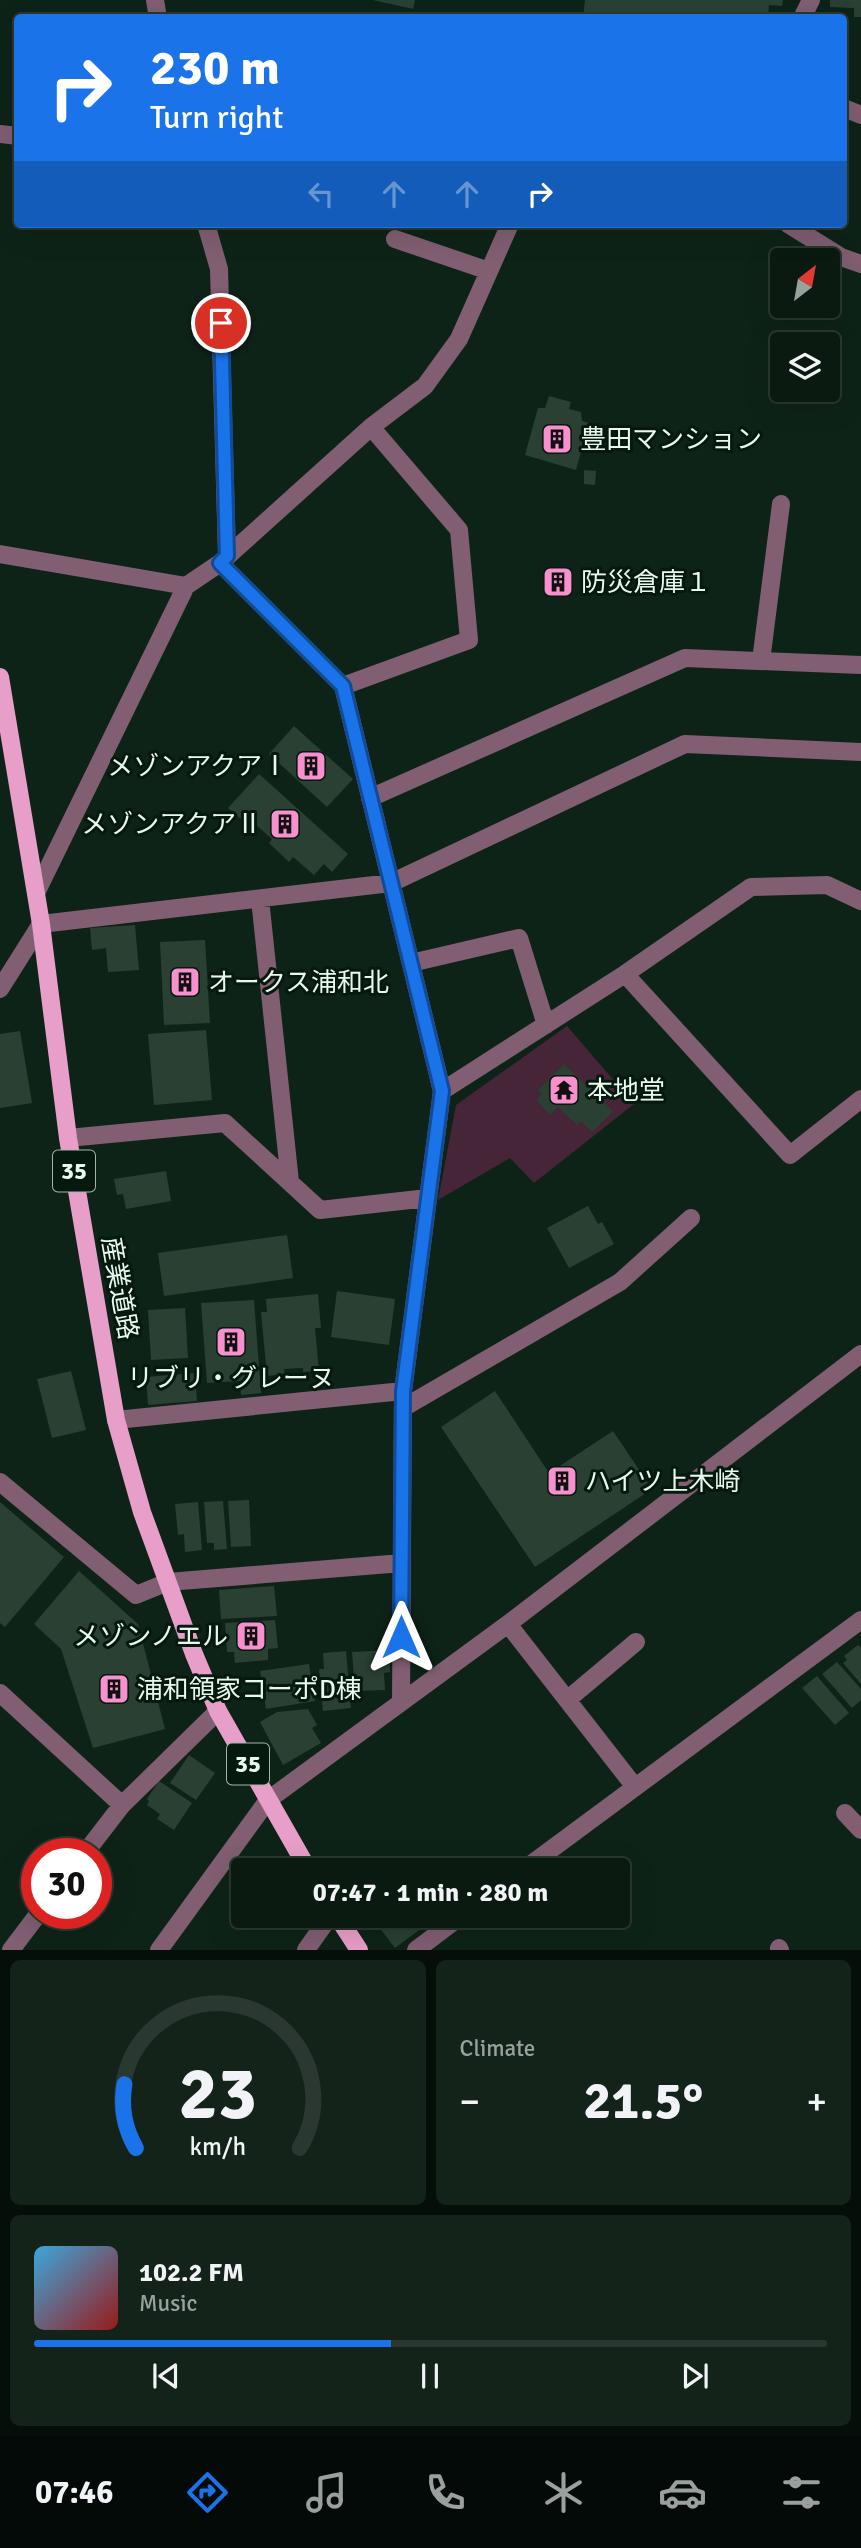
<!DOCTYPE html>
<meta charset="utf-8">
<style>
:root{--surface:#0a1a11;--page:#13231a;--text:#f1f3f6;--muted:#99a19f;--line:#2a3831;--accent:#1a73e8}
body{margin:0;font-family:Signika,"Noto Sans JP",sans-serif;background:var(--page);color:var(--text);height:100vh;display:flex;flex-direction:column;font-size:26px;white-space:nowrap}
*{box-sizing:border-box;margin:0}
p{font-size:23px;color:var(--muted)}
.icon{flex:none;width:38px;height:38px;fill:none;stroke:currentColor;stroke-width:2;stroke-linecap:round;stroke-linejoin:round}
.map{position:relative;height:1950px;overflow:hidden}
.panel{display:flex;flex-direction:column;gap:10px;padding:10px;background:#060e09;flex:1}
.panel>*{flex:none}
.hud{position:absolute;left:14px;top:14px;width:833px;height:214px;border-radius:7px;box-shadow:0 7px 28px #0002,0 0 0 2px var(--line);background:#1a73e8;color:#fff;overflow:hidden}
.needle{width:46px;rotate:31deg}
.fabs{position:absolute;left:770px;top:248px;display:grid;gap:14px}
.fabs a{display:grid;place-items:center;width:70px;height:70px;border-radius:7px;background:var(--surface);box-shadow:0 7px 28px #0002,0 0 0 2px var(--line);font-size:35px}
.speed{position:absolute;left:21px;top:1838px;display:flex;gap:14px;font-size:35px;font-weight:700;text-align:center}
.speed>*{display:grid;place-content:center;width:91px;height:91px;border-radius:50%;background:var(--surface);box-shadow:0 7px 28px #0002,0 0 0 2px var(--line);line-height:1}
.speed .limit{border:10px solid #d22;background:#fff;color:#111}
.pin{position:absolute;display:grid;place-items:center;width:60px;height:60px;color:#fff;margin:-30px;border:4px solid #fff;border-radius:50%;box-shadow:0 2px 7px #0007}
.me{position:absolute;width:77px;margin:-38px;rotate:0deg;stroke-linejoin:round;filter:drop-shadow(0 0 5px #0008)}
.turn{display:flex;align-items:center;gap:24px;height:147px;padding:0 21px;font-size:32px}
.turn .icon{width:91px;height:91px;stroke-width:2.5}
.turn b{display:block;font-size:49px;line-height:60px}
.lanes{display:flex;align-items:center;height:66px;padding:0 21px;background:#0003;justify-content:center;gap:35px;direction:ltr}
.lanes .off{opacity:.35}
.big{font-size:52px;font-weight:700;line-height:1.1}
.panel .card{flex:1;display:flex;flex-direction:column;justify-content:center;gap:10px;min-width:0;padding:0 24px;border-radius:10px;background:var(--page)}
.panel .dial{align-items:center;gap:0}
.dial svg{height:182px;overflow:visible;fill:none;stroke:var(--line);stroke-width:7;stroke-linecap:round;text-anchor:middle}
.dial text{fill:var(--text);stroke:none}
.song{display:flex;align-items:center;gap:21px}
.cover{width:84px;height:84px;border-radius:10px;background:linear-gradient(135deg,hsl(200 70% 55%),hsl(0 70% 35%))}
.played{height:7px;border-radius:4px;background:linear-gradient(90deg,var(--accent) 45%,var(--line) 45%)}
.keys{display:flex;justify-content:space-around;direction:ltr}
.heat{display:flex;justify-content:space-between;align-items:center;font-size:38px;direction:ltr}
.panel .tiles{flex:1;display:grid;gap:10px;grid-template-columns:1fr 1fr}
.card:last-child{grid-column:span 2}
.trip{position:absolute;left:231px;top:1858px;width:399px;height:70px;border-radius:7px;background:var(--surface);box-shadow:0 7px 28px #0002,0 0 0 2px var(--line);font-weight:700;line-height:70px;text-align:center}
.menu{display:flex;height:112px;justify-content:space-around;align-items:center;background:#040a07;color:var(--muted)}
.menu .icon{width:49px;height:49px}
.menu .current{color:var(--accent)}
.menu b{font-size:32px;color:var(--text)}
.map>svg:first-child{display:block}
</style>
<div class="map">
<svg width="861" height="1950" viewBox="0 0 861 1950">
<rect width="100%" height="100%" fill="#0e2317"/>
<path fill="#462539" d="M567 1026 634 1104 534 1183 510 1158 438 1200 456 1105Z"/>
<path fill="#2a4032" d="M373 0H415L413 9Z
M585 0H783L782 6 769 5 768 18H583Z
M830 0H861V17H854V8L830 7Z
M549 396 571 402 569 409 581 412 582 421 589 423 576 470 525 455 538 408H545Z
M584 470 596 471 595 485 584 484Z
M569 576 570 586 547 587V577Z
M294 726 353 779 327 807 269 754Z
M259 774 348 854 332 872 324 864 314 875 293 857 289 862 269 843 272 839 253 822 249 826 228 808Z
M135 925 139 970 108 972 106 948 92 950 90 928Z
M205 940 210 1023 164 1025 160 942Z
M206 1030 212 1100 154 1105 148 1034Z
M20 1031 32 1103 0 1108V1034Z
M564 1064 613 1111 592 1132 581 1121 577 1125 558 1107 550 1115 536 1100 542 1094 538 1090Z
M166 1171 171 1201 126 1209 123 1194 117 1195 114 1179Z
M588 1206 598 1224 602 1222 614 1244 569 1268 547 1228Z
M287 1235 293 1278 164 1296 158 1253Z
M337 1291 395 1299 389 1345 331 1337Z
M318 1294 321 1328H315L319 1371 303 1372V1368L284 1369 285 1374 267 1376 261 1312H267L266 1299Z
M254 1300 261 1393 241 1395 240 1381 207 1383 201 1303Z
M185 1308 188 1358 151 1360 148 1310Z
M71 1371 86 1430 52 1438 37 1379Z
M195 1373 197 1401 148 1405 146 1377Z
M495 1391 549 1473 613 1431 652 1489 535 1567 441 1427Z
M249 1500 251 1546 231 1547 228 1501Z
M223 1501 227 1549 214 1550V1543H207L204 1502Z
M0 1502 64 1557 5 1627 0 1623Z
M198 1502 202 1550 185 1552 184 1534 178 1535 175 1504Z
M79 1571 138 1624 165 1729 93 1748 61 1649 34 1624Z
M274 1586 277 1616 221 1619 219 1590Z
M275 1620 278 1648 268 1649V1660L235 1663 234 1652H227L225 1623Z
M858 1645 861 1648V1684L843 1663 847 1660 844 1656Z
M389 1650 390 1672 384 1673 385 1690 355 1691 352 1652Z
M346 1651 351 1708 323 1711 319 1669H324L323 1653Z
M837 1662 861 1689V1700L852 1708 822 1674Z
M309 1664 315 1701 266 1709 260 1671Z
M817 1676 849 1713 835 1725 802 1688Z
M308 1709 317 1725 312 1728 321 1743 283 1765 260 1722 277 1712Z
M189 1755 215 1773 196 1800 170 1783Z
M159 1781 192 1803 174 1830 157 1819 160 1814 147 1805 149 1801 147 1799Z
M393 1916H426L430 1922 395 1948 379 1927Z"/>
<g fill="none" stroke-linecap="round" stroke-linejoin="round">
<path stroke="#815e72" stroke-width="18" d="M155 0 158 18
M802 18 811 0
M844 108 861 115
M0 134 18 136
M206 224 219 269 227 556
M788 224 841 257 861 264
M395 239 489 271
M0 554 186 586
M220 563 343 686 442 1091 403 1391 401 1702
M761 661 781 504
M343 686 469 640 459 530 371 427
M370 798 685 658 861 665
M36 893 186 586 220 563 371 427 425 386 459 339 510 224
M260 899 290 1182
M411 963 519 938 546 1025
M625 974 790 1155 861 1099
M0 989 41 924 391 883 685 744 861 752
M442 1091 625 974 751 887 827 885 861 901
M68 1138 225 1123 320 1210 428 1198
M403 1408 620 1282 691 1218
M116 1420 403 1391
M0 1482 136 1595 168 1582 402 1563
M508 1624 635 1787
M0 1693 122 1805
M567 1700 636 1642
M845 1813 861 1830
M85 1853 122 1805 218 1711
M522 1871 861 1620
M779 1948 780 1950
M11 1950 39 1913
M159 1950 268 1800 508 1624 861 1354
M306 1950 330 1916
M416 1950 461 1916"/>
<path stroke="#e79ec8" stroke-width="18" d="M0 677 41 924 68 1138 116 1420 142 1512 194 1654 218 1711 309 1871
M337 1916 359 1950"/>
</g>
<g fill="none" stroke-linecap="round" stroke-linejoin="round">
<g stroke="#114b97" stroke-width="18">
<path id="route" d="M221 323 227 556 220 563 343 686 442 1091 403 1391 401 1637"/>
</g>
<use href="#route" stroke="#1a73e8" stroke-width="12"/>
</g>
<defs>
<g id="building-square" transform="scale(1.575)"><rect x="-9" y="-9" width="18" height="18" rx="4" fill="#f790cd" stroke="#05190e"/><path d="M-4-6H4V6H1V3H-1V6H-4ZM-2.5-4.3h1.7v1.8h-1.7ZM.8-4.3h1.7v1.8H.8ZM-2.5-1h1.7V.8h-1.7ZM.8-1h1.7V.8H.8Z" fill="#111"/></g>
<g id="temple-square" transform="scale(1.575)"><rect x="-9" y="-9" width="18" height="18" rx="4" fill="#f790cd" stroke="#05190e"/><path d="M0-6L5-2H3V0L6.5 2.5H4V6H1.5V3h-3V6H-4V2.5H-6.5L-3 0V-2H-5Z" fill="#111"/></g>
</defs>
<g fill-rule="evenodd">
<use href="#building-square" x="557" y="439"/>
<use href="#building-square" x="558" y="582"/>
<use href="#building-square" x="311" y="766"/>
<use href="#building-square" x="285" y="824"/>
<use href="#building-square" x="185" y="982"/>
<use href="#temple-square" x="564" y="1090"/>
<use href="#building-square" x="231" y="1342"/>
<use href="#building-square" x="562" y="1481"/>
<use href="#building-square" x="251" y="1636"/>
<use href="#building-square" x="114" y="1689"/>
</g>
<g text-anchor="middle" stroke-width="6" stroke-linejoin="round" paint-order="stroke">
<g fill="#05190e" stroke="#a5b4ac" stroke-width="2">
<rect x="53" y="1150.5" width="42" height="41" rx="5"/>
<rect x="227" y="1743.5" width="42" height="41" rx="5"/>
</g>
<g font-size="24" font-weight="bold" fill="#eaf7ef">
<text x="74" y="1179">35</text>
<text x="248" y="1772">35</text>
</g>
<g font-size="26" fill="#eaf7ef" stroke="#05190e" text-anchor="start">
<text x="580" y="448">豊田マンション</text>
<text x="581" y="591">防災倉庫１</text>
<text x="288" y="775" text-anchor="end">メゾンアクアⅠ</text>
<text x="262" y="833" text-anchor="end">メゾンアクアⅡ</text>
<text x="208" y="991">オークス浦和北</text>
<text x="587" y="1099">本地堂</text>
<text x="231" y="1387" text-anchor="middle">リブリ・グレーヌ</text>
<text x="585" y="1490">ハイツ上木崎</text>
<text x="228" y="1645" text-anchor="end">メゾンノエル</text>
<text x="137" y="1698">浦和領家コーポD棟</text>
</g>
<g font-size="26" fill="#eaf7ef" stroke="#05190e">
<text transform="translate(120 1288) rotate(80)" y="9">産業道路</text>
</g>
</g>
</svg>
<div class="fabs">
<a><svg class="needle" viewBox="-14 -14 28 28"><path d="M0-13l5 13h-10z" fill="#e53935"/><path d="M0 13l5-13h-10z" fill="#99a19f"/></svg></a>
<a><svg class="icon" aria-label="layers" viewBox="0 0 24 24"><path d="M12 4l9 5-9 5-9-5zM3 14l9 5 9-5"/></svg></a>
</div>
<div class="speed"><div class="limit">30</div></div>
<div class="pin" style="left:221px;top:323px;background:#d93025"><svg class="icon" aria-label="arrive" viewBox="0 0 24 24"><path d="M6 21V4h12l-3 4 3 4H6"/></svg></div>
<svg class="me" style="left:401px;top:1637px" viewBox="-20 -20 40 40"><path d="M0-17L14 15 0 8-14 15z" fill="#1a73e8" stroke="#fff" stroke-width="4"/></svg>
<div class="trip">07:47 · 1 min · 280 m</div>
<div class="hud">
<div class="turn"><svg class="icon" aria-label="right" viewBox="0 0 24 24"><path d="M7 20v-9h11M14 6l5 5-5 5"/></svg><div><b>230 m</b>Turn right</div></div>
<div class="lanes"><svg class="icon off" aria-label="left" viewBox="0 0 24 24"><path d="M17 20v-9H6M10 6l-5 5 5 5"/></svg><svg class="icon off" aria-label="ahead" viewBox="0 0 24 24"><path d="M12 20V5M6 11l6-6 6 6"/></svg><svg class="icon off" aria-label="ahead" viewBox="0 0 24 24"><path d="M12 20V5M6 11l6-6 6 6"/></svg><svg class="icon" aria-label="right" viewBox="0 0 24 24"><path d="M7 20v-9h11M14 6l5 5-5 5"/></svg></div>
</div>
</div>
<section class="panel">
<div class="tiles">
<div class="card dial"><svg viewBox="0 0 100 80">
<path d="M14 69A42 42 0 1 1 86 69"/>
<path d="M14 69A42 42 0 0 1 9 41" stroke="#1a73e8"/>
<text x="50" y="56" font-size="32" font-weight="700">23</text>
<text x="50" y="72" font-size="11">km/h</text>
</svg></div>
<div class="card"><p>Climate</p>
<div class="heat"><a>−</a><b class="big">21.5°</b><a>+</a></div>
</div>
<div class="card">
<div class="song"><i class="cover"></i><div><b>102.2 FM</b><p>Music</p></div></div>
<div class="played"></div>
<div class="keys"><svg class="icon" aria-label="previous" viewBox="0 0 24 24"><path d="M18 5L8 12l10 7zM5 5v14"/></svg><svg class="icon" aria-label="pause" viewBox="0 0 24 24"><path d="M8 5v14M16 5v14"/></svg><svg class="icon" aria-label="next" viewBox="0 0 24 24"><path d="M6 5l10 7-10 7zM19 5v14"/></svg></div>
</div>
</div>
</section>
<nav class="menu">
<b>07:46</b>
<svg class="icon current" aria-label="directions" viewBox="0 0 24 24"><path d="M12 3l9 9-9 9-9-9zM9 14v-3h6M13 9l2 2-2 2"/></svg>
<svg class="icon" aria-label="music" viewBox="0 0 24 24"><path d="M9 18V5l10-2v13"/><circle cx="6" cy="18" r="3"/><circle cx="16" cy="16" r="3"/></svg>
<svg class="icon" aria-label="phone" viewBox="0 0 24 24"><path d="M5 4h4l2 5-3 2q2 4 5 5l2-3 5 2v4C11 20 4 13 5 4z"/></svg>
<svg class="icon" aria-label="climate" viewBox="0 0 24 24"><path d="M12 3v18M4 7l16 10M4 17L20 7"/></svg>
<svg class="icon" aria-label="car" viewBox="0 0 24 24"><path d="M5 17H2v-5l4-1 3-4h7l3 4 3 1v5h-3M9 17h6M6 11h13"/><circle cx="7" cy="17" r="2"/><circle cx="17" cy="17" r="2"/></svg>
<svg class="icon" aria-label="filters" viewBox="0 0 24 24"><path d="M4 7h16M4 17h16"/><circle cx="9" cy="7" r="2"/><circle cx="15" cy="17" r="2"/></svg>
</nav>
